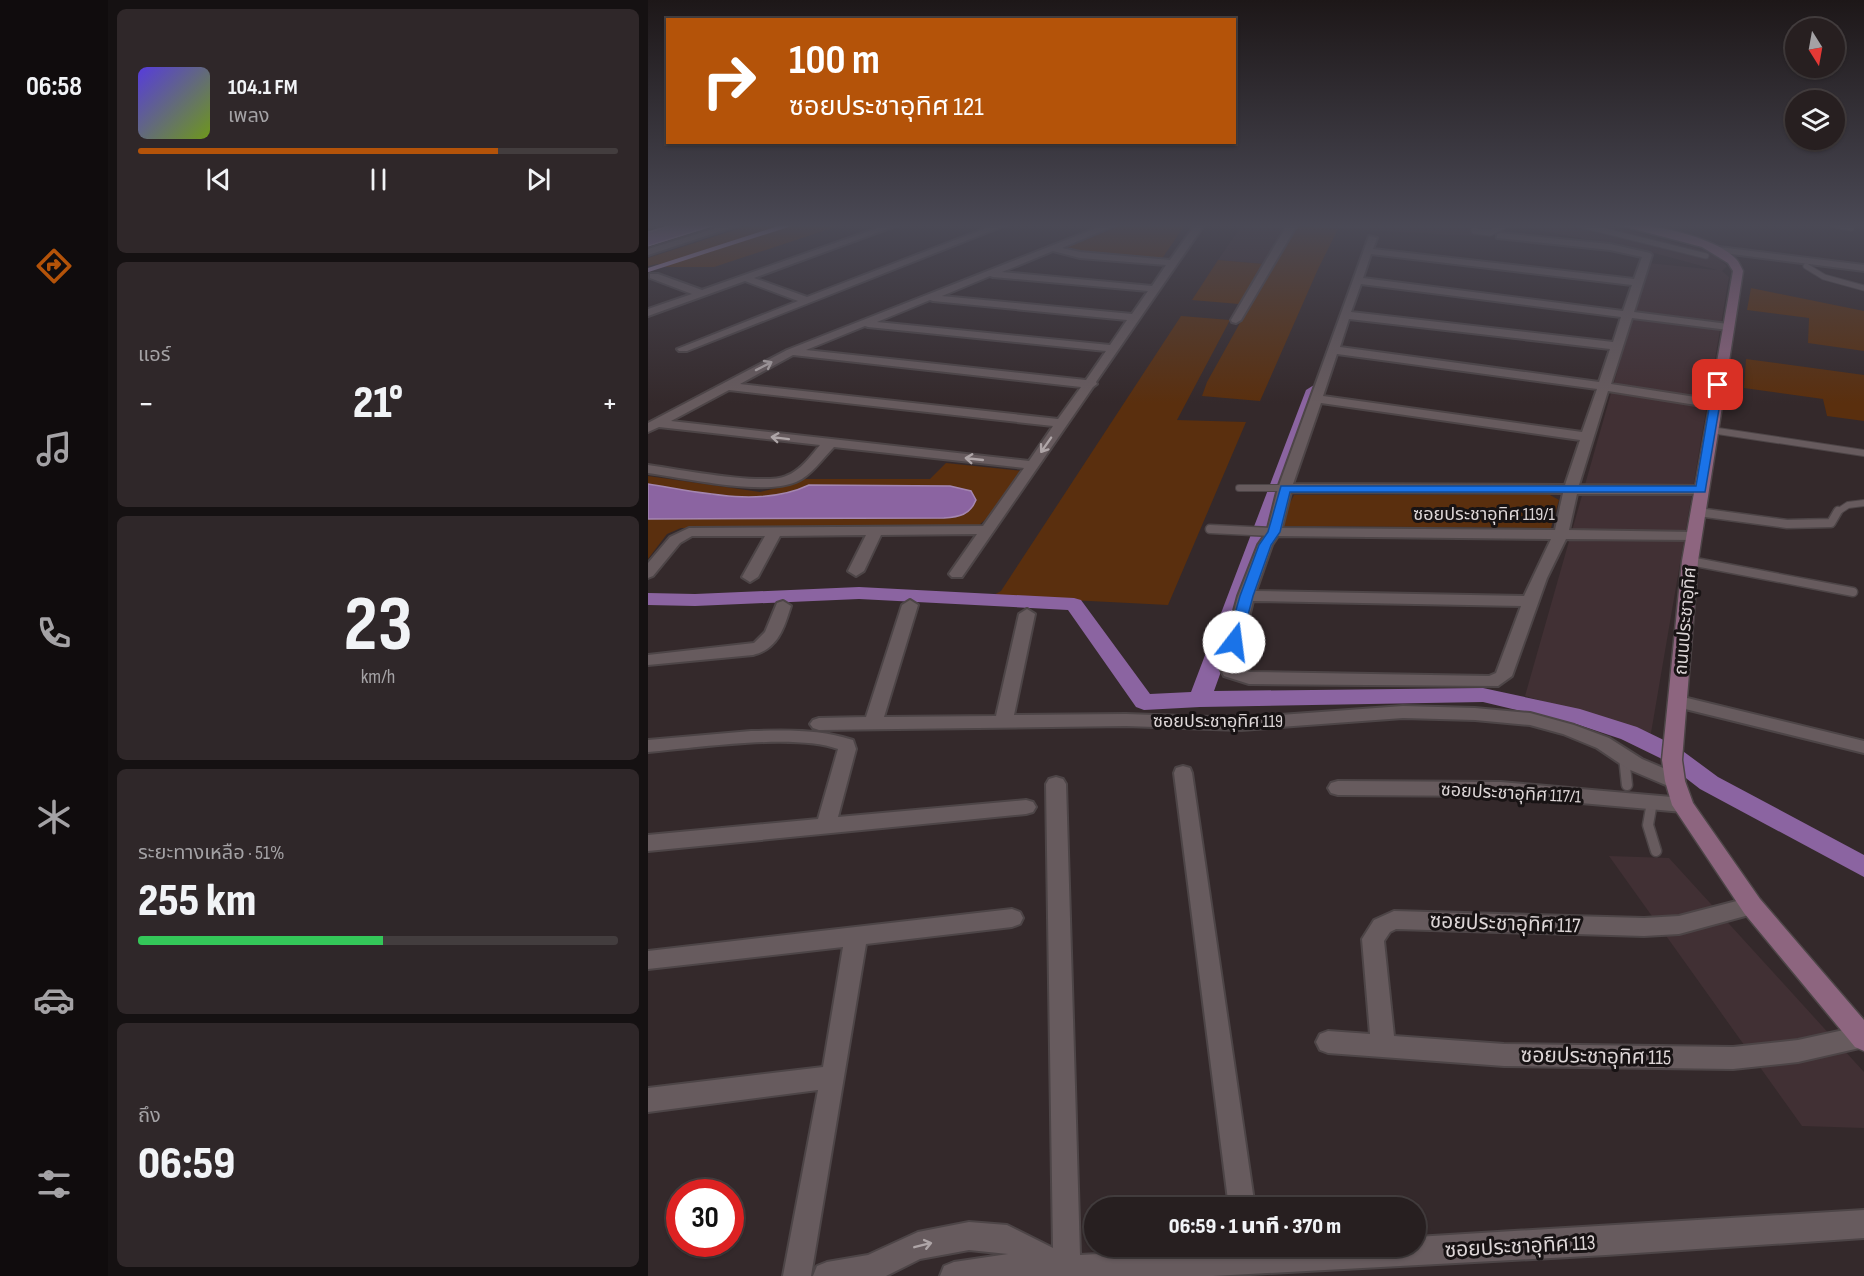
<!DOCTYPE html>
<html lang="th">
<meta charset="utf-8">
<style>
:root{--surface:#271f20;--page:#2f2729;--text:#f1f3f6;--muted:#a4a2a5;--line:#433d3e;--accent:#b45309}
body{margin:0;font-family:"Sofia Sans Condensed","Noto Sans Thai",sans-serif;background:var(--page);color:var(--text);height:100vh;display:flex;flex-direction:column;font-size:22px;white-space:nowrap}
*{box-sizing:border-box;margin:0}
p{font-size:20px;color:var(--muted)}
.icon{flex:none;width:33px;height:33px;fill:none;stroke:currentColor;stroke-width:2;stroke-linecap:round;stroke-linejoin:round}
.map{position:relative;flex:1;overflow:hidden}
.details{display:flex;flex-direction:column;gap:9px;padding:9px;background:#151112;width:540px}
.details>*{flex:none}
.banner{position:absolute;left:18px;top:18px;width:570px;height:126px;border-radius:0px;box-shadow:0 2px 4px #0004,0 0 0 2px var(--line);background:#b45309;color:#fff;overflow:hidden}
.needle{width:39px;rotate:169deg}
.fabs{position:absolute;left:1137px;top:18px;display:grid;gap:12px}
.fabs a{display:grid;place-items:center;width:60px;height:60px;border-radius:50%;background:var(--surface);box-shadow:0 2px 4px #0004,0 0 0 2px var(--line);font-size:30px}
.speed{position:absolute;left:18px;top:1179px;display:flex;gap:12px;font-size:30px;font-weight:700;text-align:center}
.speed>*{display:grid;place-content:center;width:78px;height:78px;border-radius:50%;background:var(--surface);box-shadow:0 2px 4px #0004,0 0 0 2px var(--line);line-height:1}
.speed .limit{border:9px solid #d22;background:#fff;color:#111}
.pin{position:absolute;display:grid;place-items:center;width:51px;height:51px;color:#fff;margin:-26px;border-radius:12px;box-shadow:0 3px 9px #0006}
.me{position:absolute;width:66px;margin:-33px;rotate:15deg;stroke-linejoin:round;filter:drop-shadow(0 0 4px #0008)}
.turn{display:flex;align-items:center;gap:21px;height:126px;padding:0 24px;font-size:27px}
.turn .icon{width:78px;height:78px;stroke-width:2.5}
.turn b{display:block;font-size:42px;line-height:51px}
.big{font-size:45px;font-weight:800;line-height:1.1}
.details .widget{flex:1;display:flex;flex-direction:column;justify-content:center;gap:9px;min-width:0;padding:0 21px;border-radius:9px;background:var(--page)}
.details .dial{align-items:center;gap:0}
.dial b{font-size:78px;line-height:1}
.song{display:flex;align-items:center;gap:18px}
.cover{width:72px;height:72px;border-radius:9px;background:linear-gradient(135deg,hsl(250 70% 55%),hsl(80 70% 35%))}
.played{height:6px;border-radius:3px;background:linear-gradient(90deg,var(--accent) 75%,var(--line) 75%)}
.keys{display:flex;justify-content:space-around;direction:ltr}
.heat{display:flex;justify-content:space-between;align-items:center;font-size:33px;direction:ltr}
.charge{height:9px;border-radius:4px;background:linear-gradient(90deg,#34c759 51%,var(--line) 0)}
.trip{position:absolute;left:436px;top:1197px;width:342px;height:60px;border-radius:30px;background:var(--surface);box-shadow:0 2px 4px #0004,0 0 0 2px var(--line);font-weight:800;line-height:60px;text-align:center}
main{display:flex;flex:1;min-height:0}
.tabs{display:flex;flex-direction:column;width:108px;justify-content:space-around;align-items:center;background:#100c0d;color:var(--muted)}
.tabs .icon{width:42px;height:42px}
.tabs .on{color:var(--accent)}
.tabs b{font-size:27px;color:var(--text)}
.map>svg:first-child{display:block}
</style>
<main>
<nav class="tabs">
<b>06:58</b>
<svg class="icon on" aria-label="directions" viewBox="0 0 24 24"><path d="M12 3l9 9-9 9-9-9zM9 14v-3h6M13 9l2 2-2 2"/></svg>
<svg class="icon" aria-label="music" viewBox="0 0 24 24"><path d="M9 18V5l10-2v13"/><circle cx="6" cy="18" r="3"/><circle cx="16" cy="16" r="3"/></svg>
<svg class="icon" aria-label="phone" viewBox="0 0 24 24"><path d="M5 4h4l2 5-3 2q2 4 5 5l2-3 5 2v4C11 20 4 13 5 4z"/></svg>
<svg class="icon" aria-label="climate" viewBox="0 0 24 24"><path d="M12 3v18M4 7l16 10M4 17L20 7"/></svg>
<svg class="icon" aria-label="car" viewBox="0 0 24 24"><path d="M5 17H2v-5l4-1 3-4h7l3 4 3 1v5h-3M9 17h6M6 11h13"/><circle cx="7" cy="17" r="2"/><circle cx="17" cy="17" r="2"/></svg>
<svg class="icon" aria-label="filters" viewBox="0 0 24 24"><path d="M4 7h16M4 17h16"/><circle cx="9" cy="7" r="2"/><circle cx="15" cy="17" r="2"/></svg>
</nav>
<section class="details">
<div class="widget">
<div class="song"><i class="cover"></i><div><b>104.1 FM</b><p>เพลง</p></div></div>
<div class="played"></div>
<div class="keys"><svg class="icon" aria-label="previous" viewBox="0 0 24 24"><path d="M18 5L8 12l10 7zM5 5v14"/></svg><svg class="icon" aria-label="pause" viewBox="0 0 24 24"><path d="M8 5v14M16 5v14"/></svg><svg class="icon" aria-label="next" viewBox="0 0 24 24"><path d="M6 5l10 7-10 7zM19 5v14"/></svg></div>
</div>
<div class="widget"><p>แอร์</p>
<div class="heat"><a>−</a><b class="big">21°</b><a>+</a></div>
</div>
<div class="widget dial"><b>23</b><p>km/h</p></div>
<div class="widget"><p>ระยะทางเหลือ · 51%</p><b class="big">255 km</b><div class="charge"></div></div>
<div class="widget"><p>ถึง</p><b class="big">06:59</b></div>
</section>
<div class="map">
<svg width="1216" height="1276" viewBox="0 0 1216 1276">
<rect width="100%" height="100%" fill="#34292b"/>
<path fill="#413034" d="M594 225H958L1063 252 1079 266 1074 271 1081 277 1003 733 877 696 1000 263 1069 270 1006 253 881 228 855 227 842 237 647 226 626 265 570 260Z
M961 856 1021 858 1216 1072V1128L1154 1126Z"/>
<path fill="#5a2f0e" d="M102 225H193L66 267H18L9 264 0 266V258Z
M474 225H537L513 260 422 252 416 248Z
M646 226 690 229 670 269 612 401 554 396 559 382Z
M570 260 616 264 591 304 544 300Z
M1103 288 1216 311V351L1160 343 1161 318 1099 310Z
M533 316 582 320 529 420 598 422 520 605 344 596 353 591Z
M1098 359 1216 375V421L1179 416 1175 399 1096 388Z
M298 463 376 471 339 518 330 526 316 528H33L19 534 0 559V476L112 492 146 484 156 479H282Z
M646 495H902L911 500 903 528 635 526 636 515Z"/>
<path fill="#8b64a1" stroke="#a486b1" stroke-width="1.5" d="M24 225H67L0 246V232Z
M0 484C51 492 113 508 161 485L302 486 323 491 328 500C322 515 311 517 296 518L0 519Z"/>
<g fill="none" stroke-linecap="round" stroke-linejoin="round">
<path stroke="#a486b1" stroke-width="4" d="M0 270 140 225"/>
<path fill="#8b64a1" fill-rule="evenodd" d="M666 385 674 390 566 691 835 688 932 709 989 727 1028 746 1070 777 1216 855V877L1052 789 1012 758 973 739 928 724 835 702 552 707 496 710 488 707 420 610 211 599 47 606 0 605V593L47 594 211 587 426 598 433 600 502 694 543 692 658 390Z"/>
<g stroke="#4d4547" stroke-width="7">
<path id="lane-far3" d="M826 225V231L842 233 858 225
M933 225 1058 256
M1187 225 1203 228
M1158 266 1176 277 1216 288"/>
</g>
<g stroke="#4d4547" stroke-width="8">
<path id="lane-far2" d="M1063 430 1216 453
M591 488H637
M1050 512 1055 513
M1188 513 1200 505 1216 503"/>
</g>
<g stroke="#4d4547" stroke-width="11">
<path id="lane-far1" d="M1050 512 1139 524 1183 523 1190 511
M562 529 626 532
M1042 561 1205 592"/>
</g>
<g stroke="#4d4547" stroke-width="13">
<path id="lane" d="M976 757 979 785
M1004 802 1000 825 1008 851"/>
</g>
<g stroke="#4d4547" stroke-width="4">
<path id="street" d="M78 225H91L0 255V249Z
M238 225H250L106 278 159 297 346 225H358L39 351H31L29 349 150 301 97 281 0 316V309L44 294 2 278V274H10L54 290Z
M456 225H468L414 248 432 252 522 260 547 225H556L448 382 449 384 445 387 314 577H304L301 574 329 534 233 535 216 571 208 576 200 571 218 535 132 536 110 577 102 582 94 577 117 536H44L32 543 5 576 0 578V563L22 537 41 528 335 526 376 468 186 447C175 458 163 476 148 482 115 496 37 478 0 473V465C29 469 115 486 138 476 152 471 163 456 172 445L11 427 0 432V423L139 350ZM405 251 432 258 518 265 504 286 354 272ZM342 276 345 277 500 291 484 314 294 296ZM282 300 285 301 479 320 462 345 229 322ZM217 326 220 327 458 351 438 380 158 350ZM145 355 433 387 410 419 92 384ZM81 390 405 426 381 461 23 421Z
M639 225H649L593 320 588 323 584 322 583 320Z
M852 233 962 244 1002 253 1004 255 986 312 1080 324 1085 327 1080 330 984 318 963 384 1067 400 1073 404 1067 408 960 391 931 485 1053 486 1060 490 1053 494H929L921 530 1046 532 1053 536 1046 540 918 539 899 578 864 676 850 686 601 684 576 676 571 666 590 596 610 545 619 532 630 488 721 236 729 238 725 249 986 279 994 257 962 250 849 238V234ZM723 254 984 285 975 311 715 278ZM713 284 973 317 965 342 703 312ZM701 319 962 349 951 382 692 347ZM689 354 949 389 934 432 675 396ZM673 403 932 440 917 485 645 484ZM643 492 915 493 907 530 634 528ZM630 536 903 539 876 596 608 591 624 545ZM605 601 873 606 848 673 841 676 602 672 589 668V666Z
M1071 247 1216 265V271L1068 252 1066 250Z
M262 600 270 605 236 717 348 716 371 614 379 609 387 614 366 715 478 714 593 718 755 706 827 708 882 713 926 725 961 738 994 759 1034 776 1037 781 1034 786 1027 788 1020 786 980 769 949 748 915 734 882 725 827 720 755 718 593 730 478 726 171 730 165 728 162 724 165 720 171 718 218 717 254 605Z
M135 601 143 606C136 628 130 649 105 655L0 665V655L106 643 117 632 129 603Z
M1031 696 1216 741V753L1025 706 1022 702 1025 698Z
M103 731C138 730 171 729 205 740L208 749 190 817 378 800 385 802 388 807 385 812 378 814 0 851V835L170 819 190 749C146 733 49 748 0 752V740Z
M535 766 542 768 544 773 607 1208H581L526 773 528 768Z
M408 777 415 779 418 784 432 1255 599 1246H768V1237L1216 1210V1238L958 1255 565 1276H292L296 1266 306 1262 360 1254 321 1250 272 1259 238 1276H165L169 1266 179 1262 220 1255 270 1232 321 1222 359 1225 405 1248 398 784 401 779Z
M690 781 853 782 1035 798 1042 800 1045 805 1042 810 1035 812 853 796 690 795 683 793 680 788 683 783Z
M1104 897 1112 900 1115 906 1112 912 1031 934 996 936 748 929 742 932 736 941 746 1036 856 1044 1085 1047 1150 1040 1214 1026 1216 1027V1047L1150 1062 1085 1069 856 1066 680 1053 672 1050 668 1042 672 1034 680 1031 722 1034 714 939 726 920 746 911 996 918 1031 916Z
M364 909 372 912 375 918 372 924 364 927 218 944 163 1276H135L170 1090 0 1112V1088L175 1067 195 947 0 969V951Z"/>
</g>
<g stroke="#4d4547" stroke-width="3">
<path id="secondary" d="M971 225C999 222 1068 237 1088 259 1091 262 1093 267 1095 271L1050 561 1034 760 1037 781 1045 803 1112 899 1216 1020V1051L1207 1047 1096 913 1024 805 1017 781 1014 760 1034 561 1085 271 1080 263 1054 247Z"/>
</g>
<use href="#lane-far3" stroke="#675b5e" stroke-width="5"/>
<use href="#lane-far2" stroke="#675b5e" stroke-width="6"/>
<use href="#lane-far1" stroke="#675b5e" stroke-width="8"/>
<use href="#lane" stroke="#675b5e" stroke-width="10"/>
<use href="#street" fill="#675b5e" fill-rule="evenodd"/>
<use href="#secondary" fill="#8d657f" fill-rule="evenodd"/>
</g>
<defs><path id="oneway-shaft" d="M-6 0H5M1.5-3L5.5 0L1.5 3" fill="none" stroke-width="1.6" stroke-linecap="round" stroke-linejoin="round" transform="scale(1.5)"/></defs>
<g stroke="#aea5a7">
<use href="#oneway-shaft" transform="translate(116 366) rotate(-27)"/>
<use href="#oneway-shaft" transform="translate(132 438) rotate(-173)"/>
<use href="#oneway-shaft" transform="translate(398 445) rotate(125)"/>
<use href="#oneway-shaft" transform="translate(326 459) rotate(-174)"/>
<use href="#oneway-shaft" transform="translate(275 1245) rotate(-14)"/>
</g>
<linearGradient id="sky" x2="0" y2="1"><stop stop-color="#1d1718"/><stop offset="0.56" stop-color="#4a4955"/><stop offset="1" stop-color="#4a4955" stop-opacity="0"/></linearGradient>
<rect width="1216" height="403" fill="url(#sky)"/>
<path fill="#1a73e8" stroke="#114b97" stroke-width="1.5" d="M1070 382 1075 385 1057 492H642L632 532 623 545 605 596 593 642 586 647 579 642 592 596 611 545 620 532 633 486H1048L1065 385Z"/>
<g text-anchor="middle" stroke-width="6" stroke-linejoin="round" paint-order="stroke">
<g font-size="18" fill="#ddd6d7" stroke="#181314">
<text x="836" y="520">ซอยประชาอุทิศ 119/1</text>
<text transform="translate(1037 621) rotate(-85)" y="6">ถนนประชาอุทิศ</text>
<text x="570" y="727">ซอยประชาอุทิศ 119</text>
<text transform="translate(863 793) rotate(3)" y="6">ซอยประชาอุทิศ 117/1</text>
</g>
<g font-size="21" fill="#ddd6d7" stroke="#181314">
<text transform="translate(857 923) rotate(2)" y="7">ซอยประชาอุทิศ 117</text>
<text transform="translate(948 1056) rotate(1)" y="7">ซอยประชาอุทิศ 115</text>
<text transform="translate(872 1246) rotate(-3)" y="7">ซอยประชาอุทิศ 113</text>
</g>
</g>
</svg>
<div class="fabs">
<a><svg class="needle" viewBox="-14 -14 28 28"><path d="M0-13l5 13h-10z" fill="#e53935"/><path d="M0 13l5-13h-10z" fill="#a4a2a5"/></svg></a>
<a><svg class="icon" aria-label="layers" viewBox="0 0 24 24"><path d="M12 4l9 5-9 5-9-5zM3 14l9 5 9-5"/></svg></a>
</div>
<div class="speed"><div class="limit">30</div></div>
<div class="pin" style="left:1070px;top:385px;background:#d93025"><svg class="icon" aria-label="arrive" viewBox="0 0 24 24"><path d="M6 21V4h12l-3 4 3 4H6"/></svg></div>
<svg class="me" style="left:586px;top:642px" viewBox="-20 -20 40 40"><circle r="19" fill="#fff"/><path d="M0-13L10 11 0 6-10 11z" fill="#1a73e8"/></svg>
<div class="trip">06:59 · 1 นาที · 370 m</div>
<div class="banner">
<div class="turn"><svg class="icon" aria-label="right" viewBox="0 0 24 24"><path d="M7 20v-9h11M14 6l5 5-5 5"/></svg><div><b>100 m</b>ซอยประชาอุทิศ 121</div></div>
</div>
</div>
</main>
